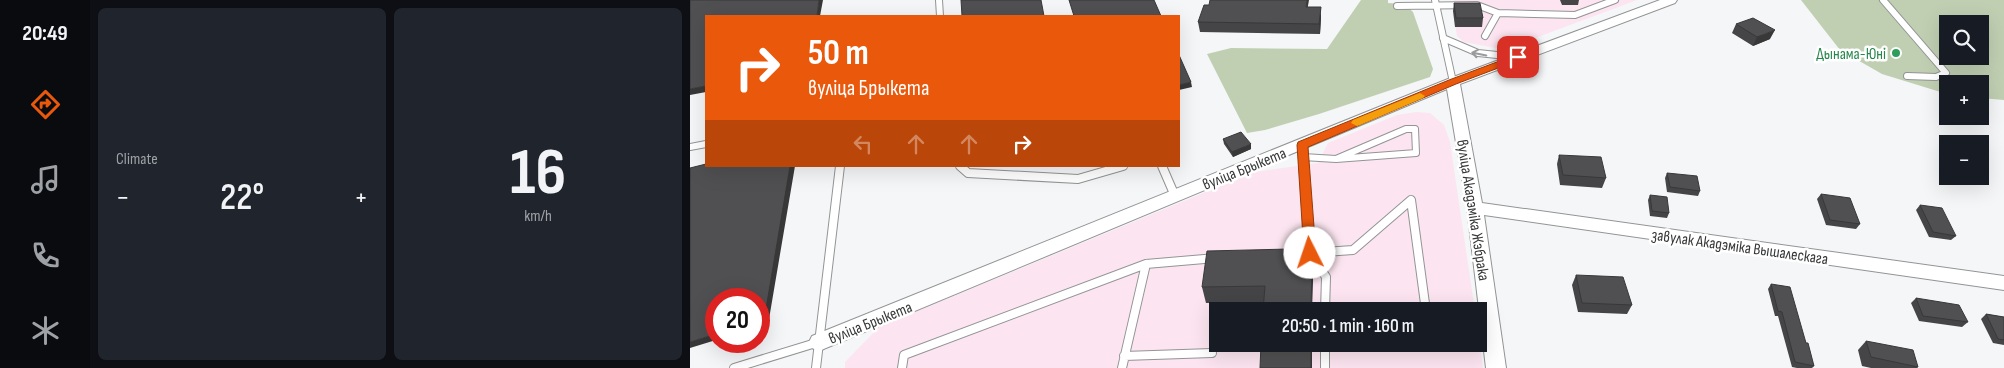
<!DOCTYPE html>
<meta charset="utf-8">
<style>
:root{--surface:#171b24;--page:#20242c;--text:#f1f3f6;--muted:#9ea1a6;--accent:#ea580c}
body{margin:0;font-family:"Sofia Sans Condensed",sans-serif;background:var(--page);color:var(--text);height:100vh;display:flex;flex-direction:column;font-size:19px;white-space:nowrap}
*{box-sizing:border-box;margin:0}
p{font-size:16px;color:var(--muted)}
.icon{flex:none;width:28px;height:28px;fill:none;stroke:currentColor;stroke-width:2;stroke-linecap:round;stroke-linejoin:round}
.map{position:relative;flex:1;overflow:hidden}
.side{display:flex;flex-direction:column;gap:8px;padding:8px;background:#0d0f14;width:600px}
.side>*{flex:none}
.hud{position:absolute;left:15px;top:15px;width:475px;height:152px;border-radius:0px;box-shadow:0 5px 20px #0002;background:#ea580c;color:#fff;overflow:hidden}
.tools{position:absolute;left:1249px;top:15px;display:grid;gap:10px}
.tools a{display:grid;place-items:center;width:50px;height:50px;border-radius:0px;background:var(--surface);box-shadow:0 5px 20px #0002;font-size:25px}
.speed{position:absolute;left:15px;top:288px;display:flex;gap:10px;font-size:25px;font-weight:700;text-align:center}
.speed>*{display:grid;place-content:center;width:65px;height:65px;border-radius:50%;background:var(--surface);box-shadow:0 5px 20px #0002;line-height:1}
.speed .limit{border:8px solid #d22;background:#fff;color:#111}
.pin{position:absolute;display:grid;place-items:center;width:42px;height:42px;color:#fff;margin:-21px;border-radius:10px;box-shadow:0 2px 8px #0006}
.me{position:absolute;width:55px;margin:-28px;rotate:356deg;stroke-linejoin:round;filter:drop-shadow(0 0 4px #0008)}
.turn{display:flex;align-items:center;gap:18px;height:105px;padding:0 20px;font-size:22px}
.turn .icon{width:65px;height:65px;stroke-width:2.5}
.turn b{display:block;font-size:35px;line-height:42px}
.lanes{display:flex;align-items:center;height:48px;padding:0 20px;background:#0003;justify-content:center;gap:25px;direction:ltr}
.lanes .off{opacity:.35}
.big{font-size:38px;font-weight:600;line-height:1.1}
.side .card{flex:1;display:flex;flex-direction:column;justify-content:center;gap:8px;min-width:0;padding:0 18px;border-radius:8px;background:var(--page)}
.side .dial{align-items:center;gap:0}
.dial b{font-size:65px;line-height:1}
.heat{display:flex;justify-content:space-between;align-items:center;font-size:28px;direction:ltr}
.side .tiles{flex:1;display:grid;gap:8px;grid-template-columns:repeat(2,1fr)}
.trip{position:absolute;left:519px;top:302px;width:278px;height:50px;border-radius:0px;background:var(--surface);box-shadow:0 5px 20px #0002;font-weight:600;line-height:50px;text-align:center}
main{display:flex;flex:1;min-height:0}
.tabs{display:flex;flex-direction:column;width:90px;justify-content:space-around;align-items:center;background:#090b0e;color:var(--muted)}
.tabs .icon{width:35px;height:35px}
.tabs .active{color:var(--accent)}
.tabs b{font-size:22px;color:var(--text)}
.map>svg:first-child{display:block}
</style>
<main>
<nav class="tabs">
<b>20:49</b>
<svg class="icon active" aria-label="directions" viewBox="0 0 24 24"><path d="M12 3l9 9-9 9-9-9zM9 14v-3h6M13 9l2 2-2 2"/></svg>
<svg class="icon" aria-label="music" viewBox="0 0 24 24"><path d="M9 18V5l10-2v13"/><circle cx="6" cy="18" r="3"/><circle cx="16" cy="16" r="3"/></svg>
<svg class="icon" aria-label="phone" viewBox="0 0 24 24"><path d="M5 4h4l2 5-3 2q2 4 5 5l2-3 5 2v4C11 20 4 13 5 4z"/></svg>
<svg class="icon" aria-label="climate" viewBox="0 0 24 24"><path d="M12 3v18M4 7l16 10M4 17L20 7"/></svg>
</nav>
<section class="side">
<div class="tiles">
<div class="card"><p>Climate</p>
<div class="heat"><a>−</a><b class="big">22°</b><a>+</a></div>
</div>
<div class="card dial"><b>16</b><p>km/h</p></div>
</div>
</section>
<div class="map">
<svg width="1314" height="368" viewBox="0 0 1314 368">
<rect width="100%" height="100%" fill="#f5f6f8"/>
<path fill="#fce5f0" d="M764 0H947L821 47 806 48 774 42 767 36 763 11H766Z
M726 112 740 113 754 125 760 142 785 311H528V344H788V329L793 368H155V362L189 327 564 172 628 163 638 143 707 115Z"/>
<path fill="#c0cfb2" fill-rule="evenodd" d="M671 0H698V3L714 4 723 12 743 69 740 77 629 114 575 130 557 133 517 54 541 48 637 49Z
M1111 0H1314V100L1290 98V84H1258L1257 94 1192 74 1150 50ZM1258 24H1290V56H1258Z"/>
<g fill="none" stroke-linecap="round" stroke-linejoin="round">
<g stroke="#929495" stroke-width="8">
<path id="service-far1" d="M249 0 250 16
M745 0 763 82
M1193 0 1256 73 1246 77 1217 76
M707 6 787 5 808 13 885 15 925 0
M795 36 808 13
M753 38 788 53 826 57
M716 129H725L726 153 646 159Z
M612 145 613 161
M0 147 16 144
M613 157 646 159"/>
</g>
<g stroke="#929495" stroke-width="10">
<path id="service" d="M270 166 278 173 388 179 433 166
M472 166 485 196
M620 253 663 250 721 200 736 311
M620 253 636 277 635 311
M590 254 620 253 613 160
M635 344V368
M434 356 522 353
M44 368 129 342
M126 368 150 166
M212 368 214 355 456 264
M432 368 456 264 526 258"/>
</g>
<g stroke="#929495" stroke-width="2">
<path id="minor" d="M970 0H987L985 3 770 84 792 203 1314 276V290L794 215 816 368H796L777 208 757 89 136 348 129 351 122 348 119 342 122 336 758 79Z"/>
</g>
<use href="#service-far1" stroke="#fff" stroke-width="6"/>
<use href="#service" stroke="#fff" stroke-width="8"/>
<use href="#minor" fill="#fff" fill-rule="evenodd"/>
</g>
<path fill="#454547" d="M870 0H889L888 5H872Z
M764 3 793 18 792 27H765L763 11Z
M618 7 631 17 630 34 510 32 508 22Z
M1046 24 1080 39 1063 46 1042 33Z
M533 139 561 149 543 157 534 144Z
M869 155 916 178 912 188 870 185 867 164Z
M977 173 1010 191 1008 196 977 192 975 178Z
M1131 194 1170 224 1166 229 1136 225 1127 199Z
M960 195 979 213 977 218 960 216 958 200Z
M1230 205 1266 236 1261 240 1239 237 1226 210Z
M622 266 623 282 574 302 516 303 512 287 601 267Z
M886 275 942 305 937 314 888 312 882 285Z
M1081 284 1116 343 1124 366 1122 368H1107L1102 367 1088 316H1085L1078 289Z
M1226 298 1278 322 1272 327 1229 321 1221 303Z
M1296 314 1314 317V345L1303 343 1291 319Z
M1176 341 1228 367 1227 368H1181L1172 366 1168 350Z"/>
<path fill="#383839" d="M129 0H133L130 16H127Z
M617 0H619L616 17V7Z
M631 7V17L630 34 629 24Z
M1085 30 1080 39 1063 46 1067 37Z
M501 82 502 87 489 90V85Z
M16 86V92L0 95V89Z
M561 144V149L543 157 542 152Z
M100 166H105L78 325 69 328V322Z
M600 249 601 265V283L599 267Z
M622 266 623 282 622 311H621Z
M26 334V340L0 348V342Z
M621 344H622V368H621Z"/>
<path fill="#505052" stroke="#383839" d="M0 0H129L127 16H16V86L0 89Z
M271 0H351L354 16H272Z
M379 0H464L471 16H384Z
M520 0H617L616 7H631L629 24 508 22 514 5H519Z
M764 3H790L793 18H766Z
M1063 18 1085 30 1067 37 1046 24Z
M489 55 501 82 489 85Z
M551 132 561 144 542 152 533 139Z
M869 155 911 157 916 178 873 175Z
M16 164V166H100L74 321 69 322V299H26V334L0 342V168Z
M977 173 1007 176 1010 191 980 187Z
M1131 194 1160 198 1170 224 1140 220Z
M960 195 977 197 979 213 962 211Z
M1230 205 1252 208 1266 236 1243 232Z
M600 249 599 267 622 266 621 311H573L575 286 512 287 517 251Z
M886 275 933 277 942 305 892 303Z
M1081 284 1100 287 1116 343H1118L1124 366 1105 362 1092 312 1088 311Z
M1226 298 1269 305 1278 322 1233 316Z
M1296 314 1314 317V340L1308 339Z
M1176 341 1223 350 1228 367 1181 357Z
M571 344H621V368H570Z"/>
<defs><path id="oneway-shaft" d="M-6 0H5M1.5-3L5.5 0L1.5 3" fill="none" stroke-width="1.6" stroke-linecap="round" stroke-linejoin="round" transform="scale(1.25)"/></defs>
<use stroke="#9a9b9c" href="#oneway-shaft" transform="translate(789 54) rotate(-168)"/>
<path fill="#ea580c" stroke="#983908" d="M828 54 833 57 832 59 766 84 618 147 626 253 624 256H615L614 253 607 145 608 142 759 80Z"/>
<path fill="#f59e0b" d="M730 93 735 96 733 98 670 125 667 126 661 123 663 120Z"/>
<circle fill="#2e9e5b" stroke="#fff" stroke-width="2" cx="1206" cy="53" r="5"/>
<g text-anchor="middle" stroke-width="5" stroke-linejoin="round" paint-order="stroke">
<g font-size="16" fill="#27864d" stroke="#fff" text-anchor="end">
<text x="1196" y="59">Дынама-Юні</text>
</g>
<g font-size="16" fill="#363738" stroke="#fff">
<text transform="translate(554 168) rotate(-22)" y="6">вуліца Брыкета</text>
<text transform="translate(784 210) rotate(81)" y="6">вуліца Акадэміка Жэбрака</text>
<text transform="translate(1050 246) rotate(8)" y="6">завулак Акадэміка Вышалескага</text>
<text transform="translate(180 322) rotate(-22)" y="6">вуліца Брыкета</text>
</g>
</g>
</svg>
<div class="tools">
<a><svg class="icon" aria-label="search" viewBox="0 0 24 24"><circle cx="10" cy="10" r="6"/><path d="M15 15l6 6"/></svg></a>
<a>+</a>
<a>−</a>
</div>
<div class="speed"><div class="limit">20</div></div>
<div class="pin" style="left:828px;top:57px;background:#d93025"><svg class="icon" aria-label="arrive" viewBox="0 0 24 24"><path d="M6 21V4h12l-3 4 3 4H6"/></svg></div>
<svg class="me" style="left:620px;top:253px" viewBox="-20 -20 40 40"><circle r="19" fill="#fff"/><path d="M0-13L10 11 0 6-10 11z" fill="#ea580c"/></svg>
<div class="trip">20:50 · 1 min · 160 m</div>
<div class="hud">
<div class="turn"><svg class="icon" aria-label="right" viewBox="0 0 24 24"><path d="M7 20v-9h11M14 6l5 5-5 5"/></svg><div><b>50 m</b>вуліца Брыкета</div></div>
<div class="lanes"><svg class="icon off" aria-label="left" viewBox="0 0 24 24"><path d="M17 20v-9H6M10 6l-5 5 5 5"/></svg><svg class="icon off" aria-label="ahead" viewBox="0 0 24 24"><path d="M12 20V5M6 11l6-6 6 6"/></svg><svg class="icon off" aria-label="ahead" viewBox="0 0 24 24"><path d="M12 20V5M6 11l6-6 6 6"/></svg><svg class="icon" aria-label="right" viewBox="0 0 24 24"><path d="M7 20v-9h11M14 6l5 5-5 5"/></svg></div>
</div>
</div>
</main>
